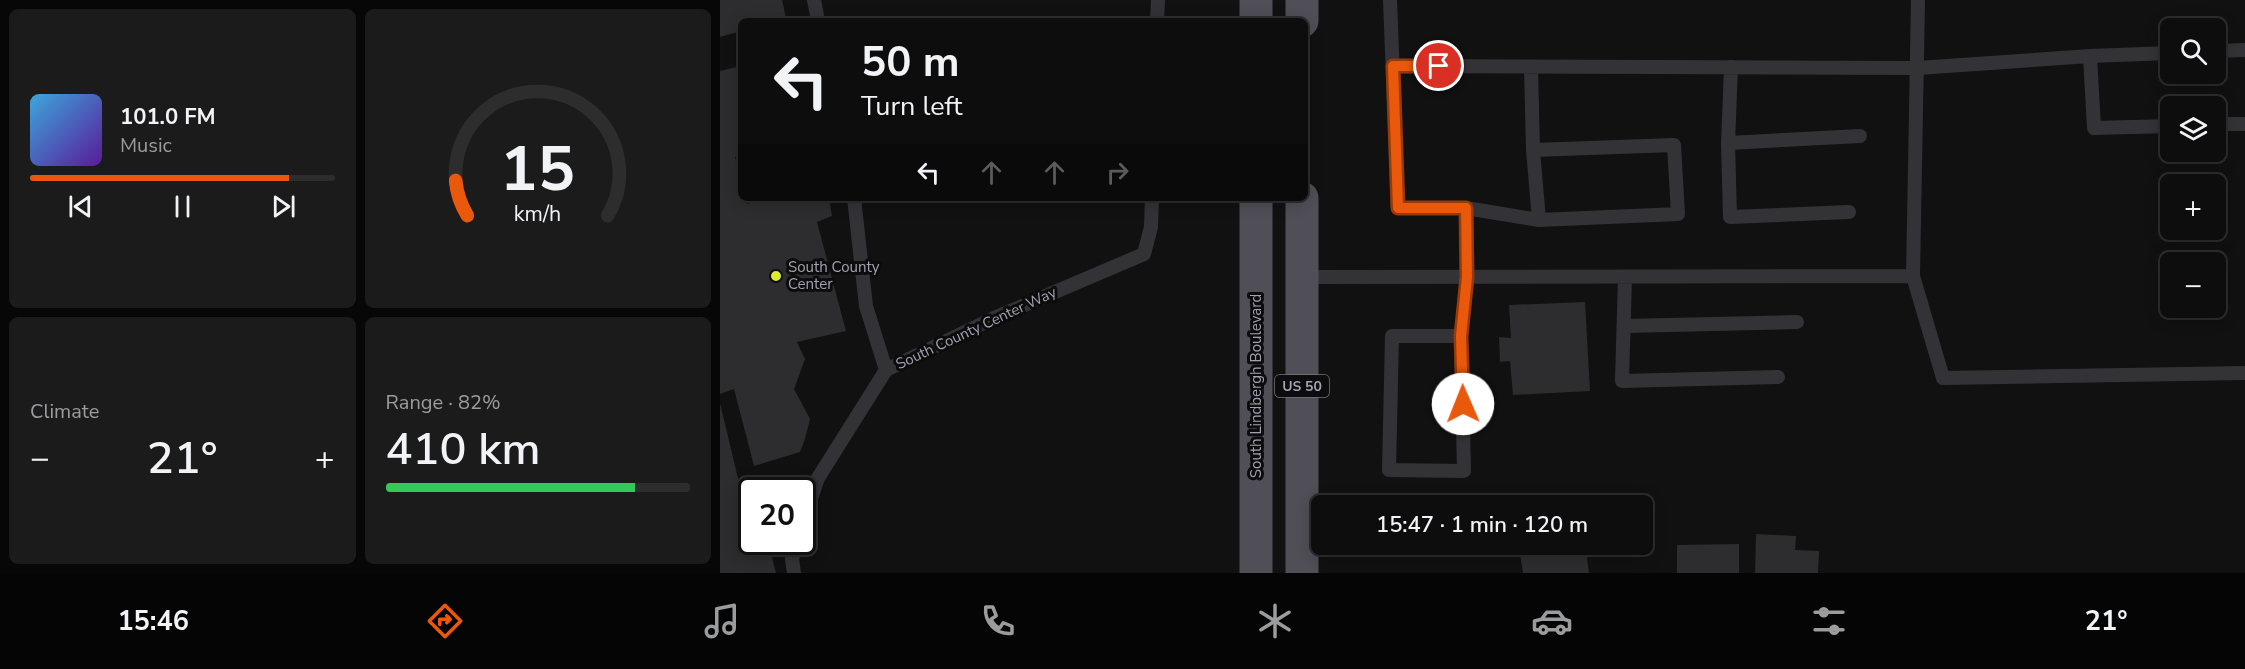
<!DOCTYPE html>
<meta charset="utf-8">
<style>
:root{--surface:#0d0d0e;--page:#1b1b1c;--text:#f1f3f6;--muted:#9a9c9e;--line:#2d2d2e;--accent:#ea580c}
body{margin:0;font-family:"Nunito Sans",sans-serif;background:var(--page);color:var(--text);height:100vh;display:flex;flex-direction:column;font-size:22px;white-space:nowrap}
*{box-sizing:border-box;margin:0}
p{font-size:20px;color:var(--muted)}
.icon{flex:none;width:33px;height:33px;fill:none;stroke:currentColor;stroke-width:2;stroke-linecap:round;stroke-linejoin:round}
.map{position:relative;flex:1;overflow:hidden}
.drawer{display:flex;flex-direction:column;gap:9px;padding:9px;background:#070708;width:720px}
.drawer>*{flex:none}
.top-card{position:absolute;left:18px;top:18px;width:570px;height:183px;border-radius:9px;box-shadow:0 3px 15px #0003,0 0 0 2px var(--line);background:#0d0d0e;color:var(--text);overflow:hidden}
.fabs{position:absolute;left:1440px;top:18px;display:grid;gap:12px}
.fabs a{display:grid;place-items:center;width:66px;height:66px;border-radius:9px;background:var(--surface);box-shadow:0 3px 15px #0003,0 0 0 2px var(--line);font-size:30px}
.speed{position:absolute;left:18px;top:477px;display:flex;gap:12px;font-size:30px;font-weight:700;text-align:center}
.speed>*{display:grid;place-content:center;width:78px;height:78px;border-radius:50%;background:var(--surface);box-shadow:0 3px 15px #0003,0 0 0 2px var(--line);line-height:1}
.speed .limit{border:3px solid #111;border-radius:9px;background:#fff;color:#111}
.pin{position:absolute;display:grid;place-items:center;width:51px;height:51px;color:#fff;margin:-26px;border:3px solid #fff;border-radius:50%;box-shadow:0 2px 6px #0007}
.me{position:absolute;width:66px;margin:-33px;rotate:359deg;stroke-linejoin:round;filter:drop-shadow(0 0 4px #0008)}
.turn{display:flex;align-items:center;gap:21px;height:126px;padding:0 24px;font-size:27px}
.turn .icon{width:78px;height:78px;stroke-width:2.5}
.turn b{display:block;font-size:42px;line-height:51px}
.lanes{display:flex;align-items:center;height:57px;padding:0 24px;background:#0003;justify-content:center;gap:30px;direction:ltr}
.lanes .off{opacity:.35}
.big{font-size:45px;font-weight:600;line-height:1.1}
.drawer .widget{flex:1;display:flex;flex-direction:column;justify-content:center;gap:9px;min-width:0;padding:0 21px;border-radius:9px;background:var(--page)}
.drawer .dial{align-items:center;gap:0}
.dial svg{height:156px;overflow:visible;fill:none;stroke:var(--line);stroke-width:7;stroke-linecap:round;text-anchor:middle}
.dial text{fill:var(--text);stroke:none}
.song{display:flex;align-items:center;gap:18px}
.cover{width:72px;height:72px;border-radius:9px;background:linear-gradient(135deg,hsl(200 70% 55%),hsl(270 70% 35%))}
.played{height:6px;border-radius:3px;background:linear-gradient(90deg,var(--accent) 85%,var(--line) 85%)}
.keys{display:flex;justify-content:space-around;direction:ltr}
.heat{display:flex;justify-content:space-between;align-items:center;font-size:33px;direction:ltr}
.charge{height:9px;border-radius:4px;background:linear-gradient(90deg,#34c759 82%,var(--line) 0)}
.drawer .tiles{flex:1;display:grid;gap:9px;grid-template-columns:repeat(2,1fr)}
.trip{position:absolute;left:591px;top:495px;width:342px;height:60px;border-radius:9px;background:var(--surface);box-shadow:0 3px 15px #0003,0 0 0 2px var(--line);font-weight:600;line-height:60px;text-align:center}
.tab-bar{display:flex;height:96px;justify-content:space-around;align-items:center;background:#050506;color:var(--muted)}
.tab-bar .icon{width:42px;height:42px}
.tab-bar .selected{color:var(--accent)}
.tab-bar b{font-size:27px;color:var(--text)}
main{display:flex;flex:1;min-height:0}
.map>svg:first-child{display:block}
</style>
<main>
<section class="drawer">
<div class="tiles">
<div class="widget">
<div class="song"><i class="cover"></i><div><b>101.0 FM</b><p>Music</p></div></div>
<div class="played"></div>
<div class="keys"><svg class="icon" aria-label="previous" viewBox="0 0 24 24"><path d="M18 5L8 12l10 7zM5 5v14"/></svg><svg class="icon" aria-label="pause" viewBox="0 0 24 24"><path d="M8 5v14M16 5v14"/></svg><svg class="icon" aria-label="next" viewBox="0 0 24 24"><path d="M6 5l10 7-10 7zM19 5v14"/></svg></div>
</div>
<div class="widget dial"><svg viewBox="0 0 100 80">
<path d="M14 69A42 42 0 1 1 86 69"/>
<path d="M14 69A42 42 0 0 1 8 51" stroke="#ea580c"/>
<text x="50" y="56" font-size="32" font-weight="700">15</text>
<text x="50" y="72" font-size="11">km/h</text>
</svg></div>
<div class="widget"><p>Climate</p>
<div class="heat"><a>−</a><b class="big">21°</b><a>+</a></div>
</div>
<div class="widget"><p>Range · 82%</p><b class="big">410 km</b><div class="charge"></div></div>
</div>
</section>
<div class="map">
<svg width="1525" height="573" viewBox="0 0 1525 573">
<rect width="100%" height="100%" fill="#111112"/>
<path fill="#2d2c2e" d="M0 0H62L66 18 56 21H21V31L0 37Z
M21 66V156L15 157 21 180V198H26L27 204 48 198H109L112 216 97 222 126 331 77 342 85 359 74 389 90 419 85 439 80 452 34 466 14 389 0 394V71Z
M865 302 870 391 793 395 790 361 780 362 779 337 791 338 789 305Z
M0 403 21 491 34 486 35 490H32V542H48L56 573H0Z
M1036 534 1076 536 1075 550 1099 551 1098 573H1035Z
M821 544H839V555L866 551 869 573H803L799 547Z
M1019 544V573H957V545Z"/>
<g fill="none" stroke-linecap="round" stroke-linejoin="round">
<path stroke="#333237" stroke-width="14" d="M94 0 98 21
M670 0 678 208H746L747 277 741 336 744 471 669 470 672 336H741
M437 21 438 0
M1496 51 1525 50
M1370 56 1450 53
M673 66 1198 68 1370 56 1374 128 1450 126
M811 67 813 150 819 220
M1011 67 1008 143 1010 217 1129 212
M1496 124H1525
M1008 143 1140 136
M134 198 146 306 166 370
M746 208 819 220 958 214 954 145 813 150
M1193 276 1223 378 1525 373
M583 277 1193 276 1198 0
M905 277 902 381 1058 377
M904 326 1077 322
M82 525 98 478 166 370 274 318 424 254 431 227 432 198
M74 573 72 559 77 542"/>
<path stroke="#504e56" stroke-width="33" d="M536 0V21
M582 0V21
M536 573V198
M582 573V198"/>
</g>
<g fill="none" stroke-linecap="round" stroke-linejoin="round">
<g stroke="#983908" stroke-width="15">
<path id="route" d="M719 66H673L678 208H746L747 277 741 336 743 404"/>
</g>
<use href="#route" stroke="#ea580c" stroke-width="10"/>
</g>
<circle fill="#dbeb30" stroke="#0c0c0d" stroke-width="2" cx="56" cy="276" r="6"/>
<g text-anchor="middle" stroke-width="6" stroke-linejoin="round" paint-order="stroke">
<rect fill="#0c0c0d" stroke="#767580" stroke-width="1.5" x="555" y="375" width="54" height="22" rx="4.5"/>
<g font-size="14" font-weight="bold" fill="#a4a2b2">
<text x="582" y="391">US 50</text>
</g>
<g font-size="15" fill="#a4a2b2" stroke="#0c0c0d" text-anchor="start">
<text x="68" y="272">South County<tspan x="68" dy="17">Center</tspan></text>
</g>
<g font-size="15" fill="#a4a2b2" stroke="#0c0c0d">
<text transform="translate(256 328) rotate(-25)" y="5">South County Center Way</text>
<text transform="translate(536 386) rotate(-90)" y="5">South Lindbergh Boulevard</text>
</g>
</g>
</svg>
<div class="fabs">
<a><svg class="icon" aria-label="search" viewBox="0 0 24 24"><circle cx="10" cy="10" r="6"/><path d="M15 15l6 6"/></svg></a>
<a><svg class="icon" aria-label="layers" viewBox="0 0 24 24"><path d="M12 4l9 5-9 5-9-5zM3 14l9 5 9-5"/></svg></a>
<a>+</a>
<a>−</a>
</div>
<div class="speed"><div class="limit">20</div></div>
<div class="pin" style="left:719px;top:66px;background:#d93025"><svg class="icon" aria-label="arrive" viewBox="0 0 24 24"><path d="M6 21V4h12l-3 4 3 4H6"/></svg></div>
<svg class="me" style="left:743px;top:404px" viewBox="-20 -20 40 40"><circle r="19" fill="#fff"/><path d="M0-13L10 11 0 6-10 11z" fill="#ea580c"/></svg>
<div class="trip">15:47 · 1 min · 120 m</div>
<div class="top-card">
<div class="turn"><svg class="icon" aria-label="left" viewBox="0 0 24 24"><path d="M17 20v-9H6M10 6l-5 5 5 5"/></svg><div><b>50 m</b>Turn left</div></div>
<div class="lanes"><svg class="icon" aria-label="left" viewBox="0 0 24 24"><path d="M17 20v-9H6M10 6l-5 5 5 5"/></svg><svg class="icon off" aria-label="ahead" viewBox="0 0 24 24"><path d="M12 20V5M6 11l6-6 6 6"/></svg><svg class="icon off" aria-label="ahead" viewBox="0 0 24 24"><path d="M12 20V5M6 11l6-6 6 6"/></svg><svg class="icon off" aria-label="right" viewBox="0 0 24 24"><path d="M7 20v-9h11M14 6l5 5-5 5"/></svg></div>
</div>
</div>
</main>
<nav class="tab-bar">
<b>15:46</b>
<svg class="icon selected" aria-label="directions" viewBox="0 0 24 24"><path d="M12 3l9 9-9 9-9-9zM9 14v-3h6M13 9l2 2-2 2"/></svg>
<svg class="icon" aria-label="music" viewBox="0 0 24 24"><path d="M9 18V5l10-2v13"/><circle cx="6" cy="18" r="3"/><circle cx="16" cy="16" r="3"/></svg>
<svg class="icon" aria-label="phone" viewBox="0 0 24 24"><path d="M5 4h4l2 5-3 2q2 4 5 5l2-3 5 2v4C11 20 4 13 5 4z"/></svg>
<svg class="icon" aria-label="climate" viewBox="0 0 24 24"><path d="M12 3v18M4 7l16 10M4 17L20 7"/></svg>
<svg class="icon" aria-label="car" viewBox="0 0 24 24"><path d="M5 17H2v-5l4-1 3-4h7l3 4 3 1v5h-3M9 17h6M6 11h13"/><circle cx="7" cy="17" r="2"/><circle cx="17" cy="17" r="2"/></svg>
<svg class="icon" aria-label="filters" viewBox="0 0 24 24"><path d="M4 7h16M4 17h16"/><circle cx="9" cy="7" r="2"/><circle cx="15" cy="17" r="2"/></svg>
<b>21°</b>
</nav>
